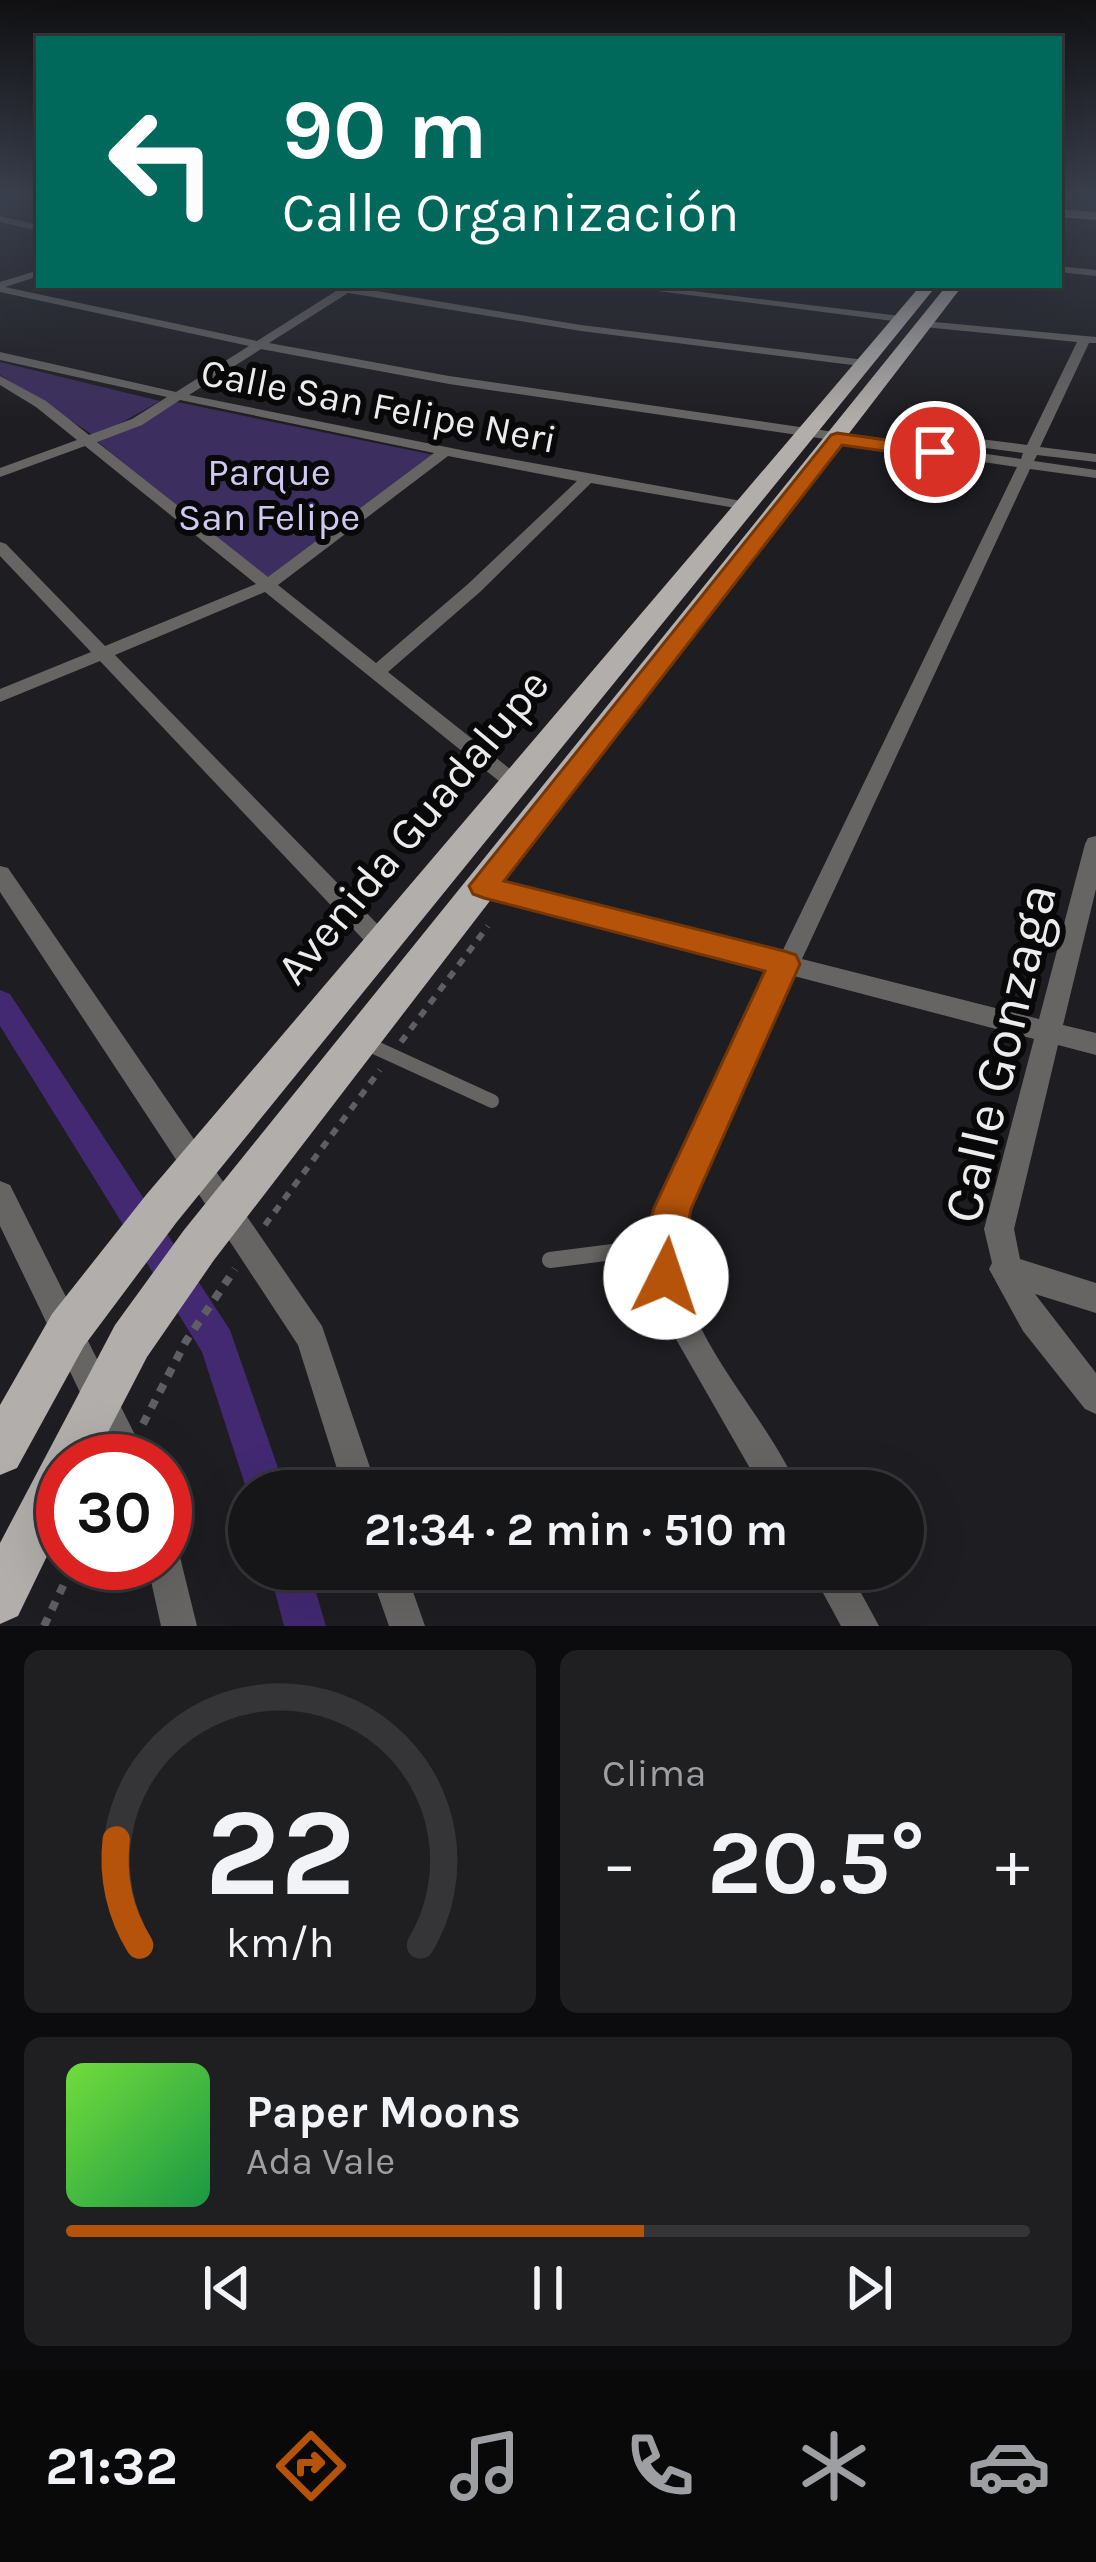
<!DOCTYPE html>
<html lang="es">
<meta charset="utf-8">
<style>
:root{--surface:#161619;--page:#1f1f22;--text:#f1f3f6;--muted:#9e9fa2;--line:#353538;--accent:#b45309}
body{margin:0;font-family:Karla,sans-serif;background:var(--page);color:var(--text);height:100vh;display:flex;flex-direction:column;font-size:45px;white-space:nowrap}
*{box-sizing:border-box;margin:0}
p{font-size:39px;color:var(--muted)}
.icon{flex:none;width:66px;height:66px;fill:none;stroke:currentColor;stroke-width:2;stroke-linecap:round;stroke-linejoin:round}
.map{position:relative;height:1626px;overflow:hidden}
.sheet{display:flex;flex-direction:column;gap:24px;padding:24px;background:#0c0c0e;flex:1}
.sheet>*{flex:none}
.top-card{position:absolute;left:36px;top:36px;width:1026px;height:252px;border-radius:0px;box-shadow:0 12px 48px #0002,0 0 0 3px var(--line);background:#00695c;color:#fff;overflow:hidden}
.speed{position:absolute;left:36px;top:1434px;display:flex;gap:24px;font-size:60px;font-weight:700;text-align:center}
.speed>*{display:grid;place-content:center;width:156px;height:156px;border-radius:50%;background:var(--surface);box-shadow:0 12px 48px #0002,0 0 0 3px var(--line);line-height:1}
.speed .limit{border:18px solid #d22;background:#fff;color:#111}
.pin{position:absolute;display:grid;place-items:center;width:102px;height:102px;color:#fff;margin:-51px;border:6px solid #fff;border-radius:50%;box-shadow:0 3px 12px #0007}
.me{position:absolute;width:132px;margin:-66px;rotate:4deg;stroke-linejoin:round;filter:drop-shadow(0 0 9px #0008)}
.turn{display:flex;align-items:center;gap:42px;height:252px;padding:0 48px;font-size:54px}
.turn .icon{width:156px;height:156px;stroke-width:2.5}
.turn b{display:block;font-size:84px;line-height:102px}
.big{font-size:90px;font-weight:700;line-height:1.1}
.sheet .card{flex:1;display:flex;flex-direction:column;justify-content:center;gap:18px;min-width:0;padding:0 42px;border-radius:18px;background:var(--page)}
.sheet .dial{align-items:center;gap:0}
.dial svg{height:312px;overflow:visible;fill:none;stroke:var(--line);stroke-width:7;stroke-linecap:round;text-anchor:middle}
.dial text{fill:var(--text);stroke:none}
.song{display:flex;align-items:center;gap:36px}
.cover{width:144px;height:144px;border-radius:18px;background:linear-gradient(135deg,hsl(100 70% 55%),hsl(140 70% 35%))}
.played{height:12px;border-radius:6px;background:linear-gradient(90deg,var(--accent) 60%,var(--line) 60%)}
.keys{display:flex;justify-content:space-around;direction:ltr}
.heat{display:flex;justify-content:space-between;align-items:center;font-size:66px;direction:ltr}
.sheet .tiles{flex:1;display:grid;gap:24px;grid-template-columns:1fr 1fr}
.card:last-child{grid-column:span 2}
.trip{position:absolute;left:228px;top:1470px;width:696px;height:120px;border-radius:60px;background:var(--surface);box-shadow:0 12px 48px #0002,0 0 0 3px var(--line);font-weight:700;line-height:120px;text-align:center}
.dock{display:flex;height:192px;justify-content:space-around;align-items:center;background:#09090a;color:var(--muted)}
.dock .icon{width:84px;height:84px}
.dock .selected{color:var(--accent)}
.dock b{font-size:54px;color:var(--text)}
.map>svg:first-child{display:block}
</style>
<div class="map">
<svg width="1096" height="1626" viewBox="0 0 1096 1626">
<rect width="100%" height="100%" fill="#1e1d21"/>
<path fill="#3c2e5e" d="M0 362 160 401 96 437 0 375Z
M177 402 434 455 268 583 97 441Z"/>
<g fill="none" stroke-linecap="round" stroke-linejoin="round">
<path fill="#422972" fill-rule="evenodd" d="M0 990 10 994 230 1330 286 1491H249V1497L202 1352 0 1026Z
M269 1569H309L326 1626H284Z"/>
<path stroke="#5f5e62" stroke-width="6" stroke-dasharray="8 8" stroke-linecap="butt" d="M401 1042 488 926
M265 1225 380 1070"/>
<path stroke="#5f5e62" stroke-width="8" stroke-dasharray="9 9" stroke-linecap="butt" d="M143 1424 186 1341 235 1269
M44 1626 74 1563"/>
<path stroke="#676564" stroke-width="14" d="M363 1042 492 1101"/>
<path stroke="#676564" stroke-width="16" d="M550 1260 660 1246"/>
<path fill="#676564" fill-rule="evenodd" d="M0 216 39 225V231L0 222Z
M1059 266 1096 270V276L1059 272Z
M39 270V276L5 287 257 341 336 291 315 285H340L581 325 865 360 869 361V367L581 331 348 293 269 343 449 376 1021 459 1023 453 940 442 933 438 940 434 1027 445 1077 342 924 327 918 324 924 321 1096 337V343H1089L1040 447 1096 454V462L1037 455 1034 461 1096 470V478L1030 469 802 959 1039 1019 1085 844 1088 838 1096 836V889L1063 1025 1096 1033V1055L1058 1045 1014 1229 1020 1259 1096 1283V1313L1035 1294 1096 1373V1414L1085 1409 1023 1331 989 1269 992 1263 984 1229 1034 1039 794 976 686 1209C682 1228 677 1247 680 1266 691 1345 769 1418 799 1491H763L673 1334 657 1296 649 1256 662 1198 772 971 483 895 475 893 472 887 475 881 483 879 781 954 1017 467 449 384 261 349 189 395 466 451 747 502 754 506 747 510 591 483 480 592 388 672 524 780 527 785 517 792 510 790 265 592 115 655 392 939 396 946 392 953 384 955 376 953 100 661 0 702V689L91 652 0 556V542L6 544 105 646 256 584 85 446 0 477V468L77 440 36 407 0 385V376L46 401 89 435 132 419 167 397 0 360V352L176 392 249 346 0 292V282ZM180 400 434 453 268 577 97 442 142 425ZM448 456 577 481 468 584 376 663 278 585Z
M610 285H642L901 316 907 319 901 322Z
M0 866 8 868 322 1326 378 1491H344L298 1345 0 892Z
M0 1181 10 1185 148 1461H113L0 1226Z
M165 1544 178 1549 197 1626H161L147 1563H165Z
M369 1569H405L425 1626H389Z
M810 1569H848L879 1626H841Z"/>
<path fill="#918e8c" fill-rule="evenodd" d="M1059 209 1096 212V220L1059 217Z"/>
<path fill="#b2aeab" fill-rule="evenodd" d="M921 285H937L176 1223 84 1346 17 1468 0 1475V1405L52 1314 146 1195Z
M947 285H963L214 1260 147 1357 93 1461H63V1523L18 1616 0 1624V1543L115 1325 184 1230Z"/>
</g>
<linearGradient id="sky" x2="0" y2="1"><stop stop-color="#101012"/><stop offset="0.46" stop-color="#3b404e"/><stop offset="1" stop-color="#3b404e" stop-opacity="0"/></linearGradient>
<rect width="1096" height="423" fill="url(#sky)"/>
<path fill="#b45309" stroke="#753606" stroke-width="3" d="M837 433 935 447 944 452 935 458 842 445 504 881 784 951 796 955 800 964 691 1209C685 1235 688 1270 680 1291L666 1296 652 1291C640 1262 646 1237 654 1208L765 971 484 898 473 894 469 886 831 435Z"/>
<g text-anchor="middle" stroke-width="12" stroke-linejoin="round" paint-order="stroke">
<g font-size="39" fill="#ecebee" stroke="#080809">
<text transform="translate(379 405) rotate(11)" y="14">Calle San Felipe Neri</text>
</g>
<g font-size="39" fill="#d0c7f2" stroke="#080809">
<text x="269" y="485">Parque<tspan x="269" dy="45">San Felipe</tspan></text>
</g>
<g font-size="45" fill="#ecebee" stroke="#080809">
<text transform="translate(412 826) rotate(-50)" y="16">Avenida Guadalupe</text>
</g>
<g font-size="54" fill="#ecebee" stroke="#080809">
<text transform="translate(999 1053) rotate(-77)" y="19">Calle Gonzaga</text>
</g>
</g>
</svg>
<div class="speed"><div class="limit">30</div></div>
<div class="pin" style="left:935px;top:452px;background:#d93025"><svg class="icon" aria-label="arrive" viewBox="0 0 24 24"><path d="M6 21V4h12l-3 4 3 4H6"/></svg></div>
<svg class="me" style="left:666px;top:1277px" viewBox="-20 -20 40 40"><circle r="19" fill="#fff"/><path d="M0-13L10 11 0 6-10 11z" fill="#b45309"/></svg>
<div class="trip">21:34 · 2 min · 510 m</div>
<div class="top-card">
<div class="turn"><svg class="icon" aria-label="left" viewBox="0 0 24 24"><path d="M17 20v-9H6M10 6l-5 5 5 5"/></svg><div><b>90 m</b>Calle Organización</div></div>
</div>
</div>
<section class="sheet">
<div class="tiles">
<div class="card dial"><svg viewBox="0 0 100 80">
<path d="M14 69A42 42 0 1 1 86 69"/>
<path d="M14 69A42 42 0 0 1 8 42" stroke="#b45309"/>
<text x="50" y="56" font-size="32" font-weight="700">22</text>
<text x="50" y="72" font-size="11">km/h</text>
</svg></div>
<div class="card"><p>Clima</p>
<div class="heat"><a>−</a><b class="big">20.5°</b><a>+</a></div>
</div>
<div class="card">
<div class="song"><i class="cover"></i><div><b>Paper Moons</b><p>Ada Vale</p></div></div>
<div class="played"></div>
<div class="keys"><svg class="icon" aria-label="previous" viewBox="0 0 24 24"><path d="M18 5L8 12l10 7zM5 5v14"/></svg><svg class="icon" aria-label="pause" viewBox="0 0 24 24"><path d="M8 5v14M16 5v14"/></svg><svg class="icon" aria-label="next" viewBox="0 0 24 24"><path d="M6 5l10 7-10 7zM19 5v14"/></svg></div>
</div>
</div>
</section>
<nav class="dock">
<b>21:32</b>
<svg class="icon selected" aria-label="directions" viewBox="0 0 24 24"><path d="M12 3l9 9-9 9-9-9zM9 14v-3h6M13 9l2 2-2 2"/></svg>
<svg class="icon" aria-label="music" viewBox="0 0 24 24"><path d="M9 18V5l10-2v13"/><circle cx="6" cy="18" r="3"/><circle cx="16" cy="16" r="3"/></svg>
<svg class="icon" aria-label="phone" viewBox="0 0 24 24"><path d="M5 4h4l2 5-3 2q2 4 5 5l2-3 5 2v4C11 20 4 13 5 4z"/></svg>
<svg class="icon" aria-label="climate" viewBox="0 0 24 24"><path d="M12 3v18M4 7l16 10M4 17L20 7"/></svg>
<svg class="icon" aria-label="car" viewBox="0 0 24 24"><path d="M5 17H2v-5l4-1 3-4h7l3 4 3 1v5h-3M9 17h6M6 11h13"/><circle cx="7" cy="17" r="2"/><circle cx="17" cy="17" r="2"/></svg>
</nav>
